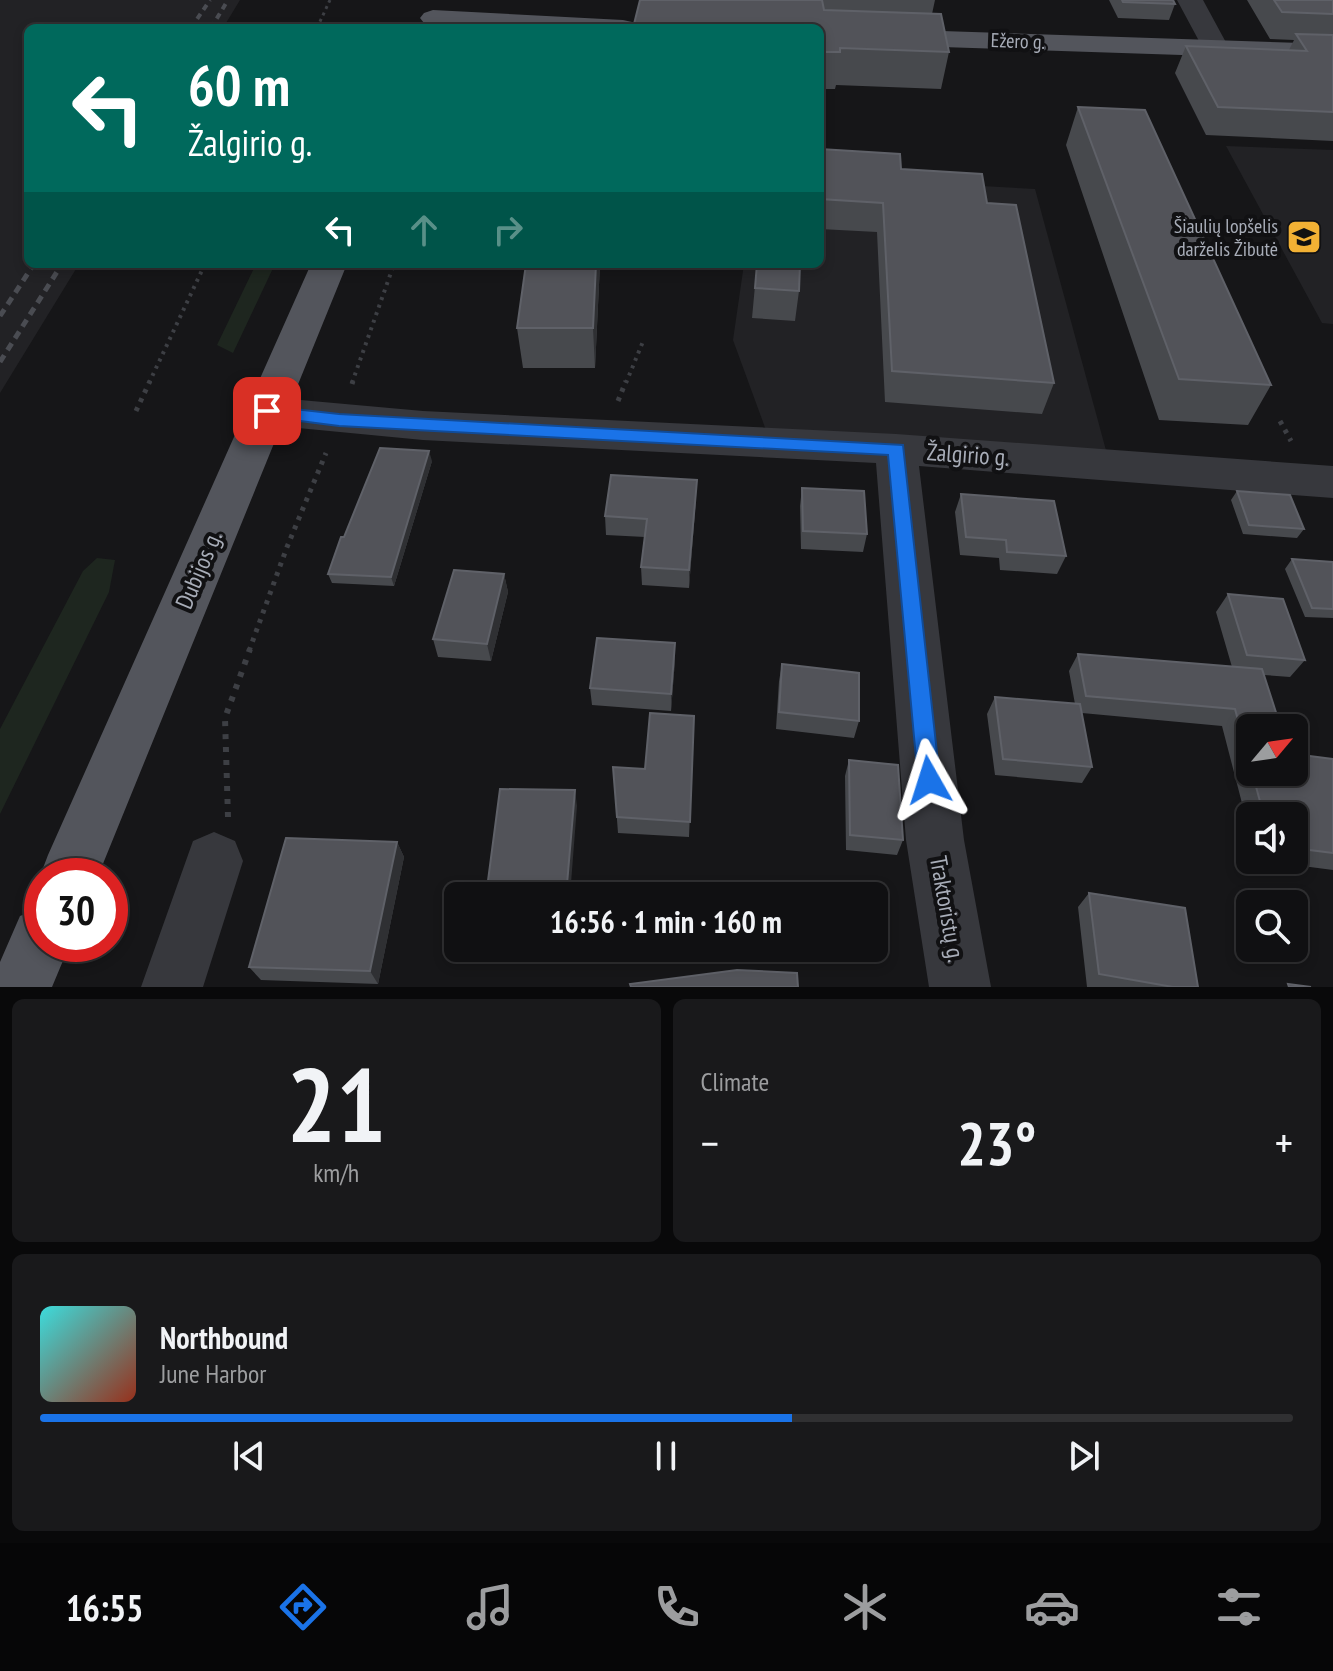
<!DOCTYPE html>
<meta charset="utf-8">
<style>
:root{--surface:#101012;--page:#19191b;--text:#f1f3f6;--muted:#9c9d9f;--line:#303032;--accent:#1a73e8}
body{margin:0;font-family:"PT Sans Narrow",sans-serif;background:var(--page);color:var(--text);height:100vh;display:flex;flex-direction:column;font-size:30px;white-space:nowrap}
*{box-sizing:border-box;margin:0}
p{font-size:26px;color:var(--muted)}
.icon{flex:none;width:44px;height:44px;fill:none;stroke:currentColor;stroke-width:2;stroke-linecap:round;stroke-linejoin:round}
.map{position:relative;height:987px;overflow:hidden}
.details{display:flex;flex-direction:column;gap:12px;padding:12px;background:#09090a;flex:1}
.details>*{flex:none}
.banner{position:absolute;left:24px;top:24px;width:800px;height:244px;border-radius:12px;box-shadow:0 4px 12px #0003,0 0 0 2px var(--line);background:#00695c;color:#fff;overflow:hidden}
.needle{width:52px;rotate:61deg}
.controls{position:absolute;left:1236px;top:714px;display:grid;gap:16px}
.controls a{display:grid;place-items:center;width:72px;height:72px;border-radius:12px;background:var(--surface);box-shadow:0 4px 12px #0003,0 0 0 2px var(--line);font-size:40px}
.speed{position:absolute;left:24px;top:858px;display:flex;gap:16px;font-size:40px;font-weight:700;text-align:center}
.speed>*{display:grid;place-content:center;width:104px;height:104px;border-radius:50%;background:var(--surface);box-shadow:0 4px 12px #0003,0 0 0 2px var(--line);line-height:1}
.speed .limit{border:12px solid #d22;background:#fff;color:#111}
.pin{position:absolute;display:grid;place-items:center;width:68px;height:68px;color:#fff;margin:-34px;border-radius:16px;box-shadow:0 4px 12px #0006}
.me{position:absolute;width:88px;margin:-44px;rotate:354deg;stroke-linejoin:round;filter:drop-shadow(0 0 6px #0008)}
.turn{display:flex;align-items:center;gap:28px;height:168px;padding:0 32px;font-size:36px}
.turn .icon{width:104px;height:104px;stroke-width:2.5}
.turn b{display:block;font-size:56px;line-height:68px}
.lanes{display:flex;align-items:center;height:76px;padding:0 32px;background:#0003;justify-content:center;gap:40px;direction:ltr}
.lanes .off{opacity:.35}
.big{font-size:60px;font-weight:600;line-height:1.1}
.details .widget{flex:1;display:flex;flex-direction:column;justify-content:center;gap:12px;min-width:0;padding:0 28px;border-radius:12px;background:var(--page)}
.details .dial{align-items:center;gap:0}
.dial b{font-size:104px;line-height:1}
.song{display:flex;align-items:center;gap:24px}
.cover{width:96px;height:96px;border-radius:12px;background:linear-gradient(135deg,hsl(180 70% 55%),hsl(10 70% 35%))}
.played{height:8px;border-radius:4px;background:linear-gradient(90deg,var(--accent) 60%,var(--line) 60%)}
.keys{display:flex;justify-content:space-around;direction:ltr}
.heat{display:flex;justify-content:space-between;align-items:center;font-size:44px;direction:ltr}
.details .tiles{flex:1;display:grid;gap:12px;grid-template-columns:1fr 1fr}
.widget:last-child{grid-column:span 2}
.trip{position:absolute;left:444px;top:882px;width:444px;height:80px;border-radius:12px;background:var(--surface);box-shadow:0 4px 12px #0003,0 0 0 2px var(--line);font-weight:600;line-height:80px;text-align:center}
.tabs{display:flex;height:128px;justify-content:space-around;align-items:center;background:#060607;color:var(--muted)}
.tabs .icon{width:56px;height:56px}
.tabs .active{color:var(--accent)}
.tabs b{font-size:36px;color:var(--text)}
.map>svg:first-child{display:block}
</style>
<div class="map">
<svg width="1333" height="987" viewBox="0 0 1333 987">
<rect width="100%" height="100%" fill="#161618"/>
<path fill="#222225" d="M0 0H240L223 28H28V264H79L0 393Z
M1226 146 1333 150V324L1322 323Z
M820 177 1035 189 1110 465 771 444 733 340 744 264H820Z"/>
<path fill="#1e261f" d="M256 264H275L233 353 217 345Z
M97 558 115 560 109 592 0 814V729L83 571Z"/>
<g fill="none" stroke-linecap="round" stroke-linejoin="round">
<path stroke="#3d3f44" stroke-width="3" stroke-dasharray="3 4" stroke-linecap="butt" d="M317 28 330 0"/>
<path stroke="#3d3f44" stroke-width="4" stroke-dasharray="3 5" stroke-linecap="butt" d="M149 383 205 264
M352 383 394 264
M626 383 644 339"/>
<path stroke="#3d3f44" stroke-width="5" stroke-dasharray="4 6" stroke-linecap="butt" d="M352 384 353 381
M618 401 626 381
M136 411 150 381
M1280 421 1291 441
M249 651 287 547 326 453"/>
<path stroke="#3d3f44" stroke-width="6" stroke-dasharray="5 8" stroke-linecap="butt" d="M228 817 225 718 250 649"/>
<path fill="#37383d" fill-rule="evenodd" d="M1177 0H1203L1229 48 1226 54H1206Z
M267 397 423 411 896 434 1333 466V498L919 466 964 840 991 987H929L906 840 876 463 423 440 267 425 253 421 247 411 253 401Z
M214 832 235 841 243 861 203 987H141L193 841Z"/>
<path fill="#53555c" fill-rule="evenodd" d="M433 10 623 20 632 22 636 28H476L424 23 420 18 424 13Z
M820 27 1333 44V60L820 43V28H816Z
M311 264H347L98 876H42V882L40 876 48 855Z
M42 907V944H70L52 987H0V962L20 916Z"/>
<path stroke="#4a4c52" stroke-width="4" stroke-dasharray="6 5" stroke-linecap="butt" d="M191 28 210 0
M211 28 228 0"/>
<path stroke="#4a4c52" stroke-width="5" stroke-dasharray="8 6" stroke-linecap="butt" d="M0 316 34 264
M0 362 62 264"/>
</g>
<path fill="#47494d" d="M640 0H935L932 14 949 52 941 89 836 85 835 89H820V28Z
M1109 0H1173L1175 4 1169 20 1118 18Z
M1247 0H1333V141L1206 135 1175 73 1186 46 1289 50 1294 40 1270 39Z
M1078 107 1271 385 1248 425 1159 420 1066 145Z
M820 149 901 169 987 203 1054 383 1042 414 885 402 877 232 820 229Z
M600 264 595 368H523L517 328Z
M757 264 799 291 795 321 752 318Z
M432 461 394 586 332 583 328 574 344 537Z
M802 488 867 534 863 552 801 549 800 506Z
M1237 491 1304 529 1297 538 1243 534 1231 500Z
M961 494 1066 556 1057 574 1000 570 999 558 960 555 955 512Z
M696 498 689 588 642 585 641 567 645 537 606 535 605 516Z
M1292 559 1333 562V618L1305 617 1285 569Z
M504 574 508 592 491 661 438 657 433 639Z
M1228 594 1305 660 1290 677 1264 675 1250 728V772H1294L1333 759V870L1257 860H1294V816H1250V834L1222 726 1082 713 1092 767 1082 783 995 775 987 714 995 697 1075 704 1069 671 1078 654 1232 667 1216 612Z
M675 660 671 711 592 705 590 688Z
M782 664 859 721 854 738 776 729 779 681Z
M694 716 689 837 618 833 613 767 645 769Z
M849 760 903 840 897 855 846 850 845 776Z
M397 842 404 857 378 984 261 980 249 967Z
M1089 893 1198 987H1087L1078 907Z"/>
<path fill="#2f3033" d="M596 264H600L595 368 593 328Z
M429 451 432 461 394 586 391 577Z
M697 480 696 498 689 588V570Z
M504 574 508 592 491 661 487 644Z
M675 643V660L671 711V694Z
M575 790 577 806 570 896H566Z
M397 842 404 857 378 984 370 971Z"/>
<path fill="#525359" stroke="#5f6168" stroke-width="2" d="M640 0H822L824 10 941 14 949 52 840 48V52H820V28H633Z
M1122 0H1173L1175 4 1123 2Z
M1274 0H1333V14L1282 12Z
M1296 34 1333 35V112L1218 107 1186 46 1307 51Z
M1078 107 1145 110 1271 385 1179 379Z
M820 149 900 154 901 169 982 174 987 203 1016 205 1054 383 892 371 883 203 820 199Z
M526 264H596L593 328H517Z
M757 264H800L799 291 755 288Z
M380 448 429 451 391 577 328 574 341 537H344Z
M611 475 697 480 689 570 641 567 647 519 605 516Z
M802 488 864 491 867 534 803 531Z
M1237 491 1290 495 1304 529 1249 525Z
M961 494 1054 501 1066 556 1007 552 1006 540 966 537Z
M1292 559 1333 562V609L1312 608Z
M454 570 504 574 487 644 433 639Z
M1228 594 1283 599 1305 660 1247 655Z
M597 638 675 643 671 694 590 688Z
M1078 654 1262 669 1281 728H1250V764L1235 709 1086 696Z
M782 664 859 673V721L779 712Z
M995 697 1080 704 1092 767 1003 759Z
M650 713 694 716 690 822 617 817 613 767 645 769Z
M1294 754 1333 759V853L1294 848V816H1264L1252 772H1294Z
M849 760 898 765 903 840 850 835Z
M500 789 575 790 566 896H486Z
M286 838 397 842 370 971 249 967Z
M1089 893 1185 908 1198 987H1173L1099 974Z
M737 970 797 973 798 987H631L630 984Z
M1288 984 1311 987H1289Z"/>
<path fill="#1a73e8" stroke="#114b97" stroke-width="2" d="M267 406 339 414 903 445 940 780 937 787 929 790 921 787 918 780 888 455 339 426 261 416 259 411 261 407Z"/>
<defs>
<g id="school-square" transform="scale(1.8)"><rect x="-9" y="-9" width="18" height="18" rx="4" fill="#f2b134" stroke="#111113"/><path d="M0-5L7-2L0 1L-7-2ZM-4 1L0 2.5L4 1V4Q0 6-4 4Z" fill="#111"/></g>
</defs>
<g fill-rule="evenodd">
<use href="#school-square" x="1304" y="237"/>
</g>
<g text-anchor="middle" stroke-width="8" stroke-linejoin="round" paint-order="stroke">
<g font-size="20" fill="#a8adb8" stroke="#111113">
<text transform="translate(1018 41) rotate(2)" y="7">Ežero g.</text>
</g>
<g font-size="20" fill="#a8adb8" stroke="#111113" text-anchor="end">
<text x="1278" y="233">Šiaulių lopšelis<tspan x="1278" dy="23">darželis Žibutė</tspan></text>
</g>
<g font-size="24" fill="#a8adb8" stroke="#111113">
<text transform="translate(968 455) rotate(4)" y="8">Žalgirio g.</text>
<text transform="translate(199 570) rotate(-67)" y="8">Dubijos g.</text>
<text transform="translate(947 909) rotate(80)" y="8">Traktoristų g.</text>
</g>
</g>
</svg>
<div class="controls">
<a><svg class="needle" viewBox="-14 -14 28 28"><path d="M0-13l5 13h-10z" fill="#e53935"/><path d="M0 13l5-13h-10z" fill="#9c9d9f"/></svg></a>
<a><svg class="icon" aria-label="sound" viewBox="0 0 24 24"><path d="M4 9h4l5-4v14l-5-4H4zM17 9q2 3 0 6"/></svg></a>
<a><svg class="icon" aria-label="search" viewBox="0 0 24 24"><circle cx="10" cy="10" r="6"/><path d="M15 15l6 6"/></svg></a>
</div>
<div class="speed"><div class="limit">30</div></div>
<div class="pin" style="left:267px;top:411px;background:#d93025"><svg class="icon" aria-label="arrive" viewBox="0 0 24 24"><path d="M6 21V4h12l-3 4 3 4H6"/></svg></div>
<svg class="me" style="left:929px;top:780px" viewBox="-20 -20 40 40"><path d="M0-17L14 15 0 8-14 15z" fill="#1a73e8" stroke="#fff" stroke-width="4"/></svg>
<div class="trip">16:56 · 1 min · 160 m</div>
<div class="banner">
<div class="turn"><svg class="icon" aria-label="left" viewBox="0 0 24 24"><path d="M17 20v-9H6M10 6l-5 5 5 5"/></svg><div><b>60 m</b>Žalgirio g.</div></div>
<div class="lanes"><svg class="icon" aria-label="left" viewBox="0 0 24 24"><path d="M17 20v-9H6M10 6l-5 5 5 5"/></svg><svg class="icon off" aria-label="ahead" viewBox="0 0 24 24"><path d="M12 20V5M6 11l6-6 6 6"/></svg><svg class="icon off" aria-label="right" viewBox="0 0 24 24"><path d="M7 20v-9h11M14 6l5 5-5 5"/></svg></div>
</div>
</div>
<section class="details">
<div class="tiles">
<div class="widget dial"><b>21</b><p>km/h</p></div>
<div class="widget"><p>Climate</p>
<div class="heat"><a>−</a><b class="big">23°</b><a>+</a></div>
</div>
<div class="widget">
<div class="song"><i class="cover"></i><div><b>Northbound</b><p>June Harbor</p></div></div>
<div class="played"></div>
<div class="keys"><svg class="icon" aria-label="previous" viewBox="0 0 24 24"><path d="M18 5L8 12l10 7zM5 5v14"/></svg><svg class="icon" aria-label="pause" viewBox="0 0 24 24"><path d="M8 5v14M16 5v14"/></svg><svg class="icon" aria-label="next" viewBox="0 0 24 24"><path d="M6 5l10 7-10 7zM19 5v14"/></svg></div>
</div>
</div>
</section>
<nav class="tabs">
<b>16:55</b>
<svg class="icon active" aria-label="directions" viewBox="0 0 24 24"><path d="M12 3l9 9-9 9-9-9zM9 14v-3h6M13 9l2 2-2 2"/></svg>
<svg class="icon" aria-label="music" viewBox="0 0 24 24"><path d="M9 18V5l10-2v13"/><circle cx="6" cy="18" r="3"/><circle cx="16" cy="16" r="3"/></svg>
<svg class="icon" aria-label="phone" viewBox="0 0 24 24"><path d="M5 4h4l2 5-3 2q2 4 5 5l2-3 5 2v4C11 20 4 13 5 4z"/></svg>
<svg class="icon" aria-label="climate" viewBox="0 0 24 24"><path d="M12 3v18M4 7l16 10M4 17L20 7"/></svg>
<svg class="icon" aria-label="car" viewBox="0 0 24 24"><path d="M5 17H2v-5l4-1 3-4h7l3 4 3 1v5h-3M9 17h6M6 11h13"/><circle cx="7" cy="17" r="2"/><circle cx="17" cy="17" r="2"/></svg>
<svg class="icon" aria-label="filters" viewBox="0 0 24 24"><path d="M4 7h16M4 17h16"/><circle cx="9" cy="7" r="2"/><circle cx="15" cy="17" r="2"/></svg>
</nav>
